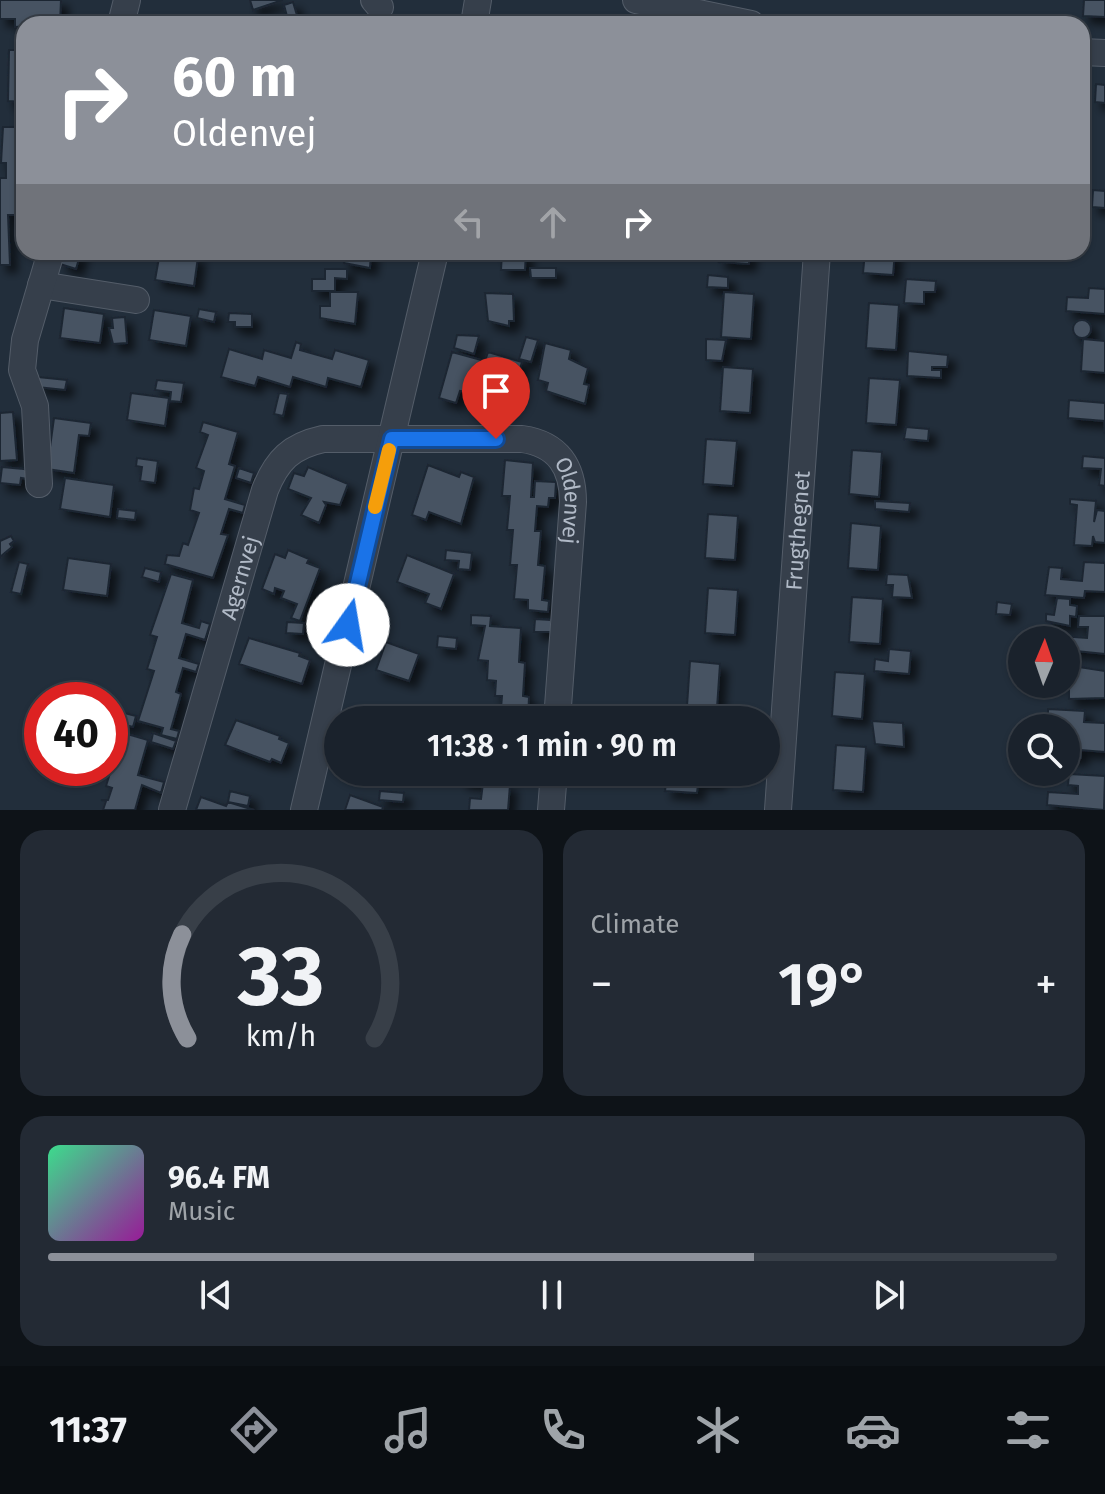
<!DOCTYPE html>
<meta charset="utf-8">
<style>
:root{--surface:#1a222c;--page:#232a34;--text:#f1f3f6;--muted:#9fa4a9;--line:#383f48;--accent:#8c9099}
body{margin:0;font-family:"Fira Sans",sans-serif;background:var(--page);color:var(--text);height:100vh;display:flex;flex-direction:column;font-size:30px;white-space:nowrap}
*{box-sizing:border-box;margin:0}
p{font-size:26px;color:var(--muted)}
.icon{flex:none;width:44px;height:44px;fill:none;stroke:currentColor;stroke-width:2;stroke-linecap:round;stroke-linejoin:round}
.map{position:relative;height:810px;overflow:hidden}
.panel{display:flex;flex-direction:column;gap:20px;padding:20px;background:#0e1318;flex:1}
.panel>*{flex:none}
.top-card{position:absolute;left:16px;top:16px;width:1074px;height:244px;border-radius:24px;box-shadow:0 2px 6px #0004,0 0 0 2px var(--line);background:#8c9099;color:#fff;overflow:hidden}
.needle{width:52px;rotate:2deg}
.fabs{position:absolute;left:1008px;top:626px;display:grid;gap:16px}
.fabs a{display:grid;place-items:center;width:72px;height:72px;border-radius:50%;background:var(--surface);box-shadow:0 2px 6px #0004,0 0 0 2px var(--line);font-size:40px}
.speed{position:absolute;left:24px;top:682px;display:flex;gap:16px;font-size:40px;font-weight:700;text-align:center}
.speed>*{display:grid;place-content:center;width:104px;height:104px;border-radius:50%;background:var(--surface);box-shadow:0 2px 6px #0004,0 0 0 2px var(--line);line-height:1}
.speed .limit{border:12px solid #d22;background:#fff;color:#111}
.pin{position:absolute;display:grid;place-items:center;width:68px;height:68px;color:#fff;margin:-82px -34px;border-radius:50% 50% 50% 0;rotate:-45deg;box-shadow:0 0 8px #0007}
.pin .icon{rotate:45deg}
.me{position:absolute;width:88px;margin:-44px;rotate:13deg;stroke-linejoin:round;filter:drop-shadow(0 0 6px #0008)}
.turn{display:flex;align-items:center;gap:28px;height:168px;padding:0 24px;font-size:36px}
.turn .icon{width:104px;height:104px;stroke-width:2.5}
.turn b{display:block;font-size:56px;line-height:68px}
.lanes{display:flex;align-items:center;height:76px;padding:0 24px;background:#0003;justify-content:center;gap:40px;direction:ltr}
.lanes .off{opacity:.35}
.big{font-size:60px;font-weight:600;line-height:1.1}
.panel .tile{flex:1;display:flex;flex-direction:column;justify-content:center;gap:12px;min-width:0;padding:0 28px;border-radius:24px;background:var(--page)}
.panel .dial{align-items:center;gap:0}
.dial svg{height:208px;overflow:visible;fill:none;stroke:var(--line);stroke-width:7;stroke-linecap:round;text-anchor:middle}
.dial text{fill:var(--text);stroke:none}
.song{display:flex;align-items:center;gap:24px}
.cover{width:96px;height:96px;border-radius:12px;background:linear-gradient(135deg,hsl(150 70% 55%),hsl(300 70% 35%))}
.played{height:8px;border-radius:4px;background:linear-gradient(90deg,var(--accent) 70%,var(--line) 70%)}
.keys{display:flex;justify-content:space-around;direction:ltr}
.heat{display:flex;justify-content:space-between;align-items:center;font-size:44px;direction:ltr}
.panel .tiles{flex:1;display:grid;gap:20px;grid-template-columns:1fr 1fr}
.tile:last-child{grid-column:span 2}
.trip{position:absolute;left:324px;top:706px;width:456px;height:80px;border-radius:40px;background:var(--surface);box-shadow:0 2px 6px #0004,0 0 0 2px var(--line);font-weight:600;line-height:80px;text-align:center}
.dock{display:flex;height:128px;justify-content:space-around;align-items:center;background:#0a0e12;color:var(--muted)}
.dock .icon{width:56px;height:56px}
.dock .current{color:var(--accent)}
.dock b{font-size:36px;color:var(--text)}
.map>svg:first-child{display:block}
</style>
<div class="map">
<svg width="1105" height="810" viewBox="0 0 1105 810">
<defs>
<filter id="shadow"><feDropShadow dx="7" dy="7" stdDeviation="4" flood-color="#0009"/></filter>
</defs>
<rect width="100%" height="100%" fill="#222e3b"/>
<path fill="#465362" stroke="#1d2632" stroke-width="2" filter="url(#shadow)" d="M0 0H61L60 24 15 27V19H0Z
M250 0H283L253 10Z
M1084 0H1105V17L1083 16Z
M293 2 299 22 289 24 284 5Z
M9 50H24V102L8 101Z
M1096 84 1105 85V103L1095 102Z
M3 127H24V215H8L10 265H0V178H6V163H1Z
M1093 190 1105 191V208L1092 207Z
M64 252H81L76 269 60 264Z
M160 252 198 257 194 286 155 280Z
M344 252H371L370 268 344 263Z
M495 252H526L525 270H501L502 252Z
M720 252H750L749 264 719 262Z
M865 252H895L893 275 863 273Z
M530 268H556V278H531Z
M325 269H347V279L335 278V291H312V279H325Z
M708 275 728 277V288L707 287Z
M906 279 936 281 935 292H924V304L904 303Z
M1089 288 1105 289V314L1066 311 1067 297 1088 298Z
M330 292H358L355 324 320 318V306H330Z
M724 292 754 294 751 339 721 337Z
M485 293 513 294 514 321H509V326L488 321Z
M869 303 899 305 896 350 866 348Z
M64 308 104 314 100 343 60 338Z
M199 309 216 312 214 322 197 318Z
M154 310 191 316 186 346 149 340Z
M229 313 252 314V327H235V322H228Z
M125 317 127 343 113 344 109 328H113L112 318Z
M1073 329a9 9 0 1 1 18 0a9 9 0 1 1-18 0Z
M457 335 479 336 474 354 454 348Z
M526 337 538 340 531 362 519 359Z
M706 339 726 340 722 361 706 360Z
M1083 339 1105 341V373L1081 371Z
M296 342 301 344 300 350 332 359 335 350 369 360 361 387 328 378 326 387 293 377 290 387 258 377 255 386 221 377 229 349 262 359 264 350 291 358Z
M545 343 571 350 569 359 588 368 584 384 589 385 585 404 546 391 548 383 538 380Z
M908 351 948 355 947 367H932V370H941V378L907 376Z
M452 352 485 361 488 352 522 362 512 396 478 389 477 394 460 391 456 403 439 398Z
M723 367 753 369 750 413 720 411Z
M38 377 67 380 65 390 37 387Z
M869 378 900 380 896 425 866 423Z
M157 380 184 383 181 402 170 401 171 392 155 390Z
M131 393 169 398 165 426 127 420Z
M279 393 288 394 283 416 274 414Z
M1069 400 1105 403V434L1104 421 1068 418Z
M13 412 17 460 0 461V413Z
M54 418 91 423 89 436 79 435 74 473 47 469Z
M203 422 238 432 229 464 235 466 225 499 245 505 243 513 229 509 221 534 228 535 213 578 165 564 167 555 179 556 183 543 188 545 199 513 190 510 194 488 199 489 204 471 196 468 208 435 200 432Z
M906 427 929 429 928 441 904 439Z
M706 439 737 441 733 486 703 484Z
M852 450 882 452 879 497 849 494Z
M1083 456 1105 458V486L1099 485 1101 469 1082 468Z
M137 458 158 461 155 483 140 481 142 467 136 466Z
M505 460 533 463 531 497H534L535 481 556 482 555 498H549L548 507 537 506 535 531H541L538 565 545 566 542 600 549 601 548 612 528 610V600L514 599 517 565H510L513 530H507L510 496H502Z
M428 465 459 477 461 472 474 477 461 524 429 512 426 520 412 515Z
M2 467 24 469 29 472 28 479 21 478 20 485 0 483Z
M308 467 348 484 340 505 324 502 326 505 319 523 301 515 311 498 288 489 294 473 304 476Z
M239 468 254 473 251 483 236 478Z
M65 478 114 485 110 517 60 509Z
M1070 499 1096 501 1094 522 1097 510 1105 511V543L1095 542 1093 536 1092 546 1074 545 1077 505 1070 504Z
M875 501 910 503 909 512 875 509Z
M118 509 136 511 135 520 117 518Z
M708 514 738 516 735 560 705 558Z
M851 523 881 526 878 570 848 568Z
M11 536 14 541 10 544 12 547 0 557V541Z
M288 550 309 559 307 563 320 568 300 621 291 618 297 604 281 598 284 591 275 588 274 594 262 589 275 554 285 558Z
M446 550 472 553 470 570 458 569 459 561 445 560Z
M407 555 454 574 441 609 425 603 429 594 397 582Z
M68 558 111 564 107 596 63 590Z
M19 562 28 564 21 594 11 592Z
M1084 562 1105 563V592L1085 591 1084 598 1045 595 1049 567 1062 568 1061 579 1082 581Z
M145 568 161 572 159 582 142 577Z
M171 574 193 580 182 623 199 628 201 621 210 624 205 640 186 634 179 658 199 664 196 672 183 668 176 692 181 694 171 729 179 731 177 739 161 735 163 728 138 721 154 671 147 669 157 637 150 635Z
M887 574 908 575 912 598 892 597 893 585H886Z
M708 588 738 590 735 635 705 633Z
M852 597 883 599 880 644 849 642Z
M1057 598 1070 599V605L1077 606 1076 617 1070 616V626L1046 621V614L1054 615Z
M997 602 1012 604 1010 615 996 614Z
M471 615 491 616 490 626 521 628 519 662 525 663 523 696 529 697 528 720H500L502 696H495L496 681 487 680 488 661 478 660 485 626 471 625Z
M1079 616H1105V654L1066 650V640H1060V636L1087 638 1088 627H1078Z
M535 619 551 620V632H534Z
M287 622 304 623 303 634 286 633Z
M438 636 457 638 456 649 437 647Z
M249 638 300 653 299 656 310 660 302 684 239 664Z
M386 642 419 654 409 681 376 670Z
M889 649 911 651 909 674 874 671 875 659 888 661Z
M690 661 720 664 717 708 687 706Z
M1066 665 1105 671V698L1069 699V685H1059L1066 684Z
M835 672 865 674 862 719 832 716Z
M1048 709 1085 711 1084 722 1105 723V752L1081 750V758L1066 757V728H1059L1060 721 1048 720Z
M117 711 136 716 133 727 114 722Z
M371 712 406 714 404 720H368Z
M236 720 280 736 279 739 289 743 281 763 272 759 270 762 225 745Z
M872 721 903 723 904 747 875 744Z
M110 729 148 740 138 775 164 782 161 793 142 785 135 810H103L106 801 101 800H108L112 788 106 786 118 747 110 745Z
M153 733 176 741 173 749 151 742Z
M836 745 866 747 863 792 833 790Z
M462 772H497L498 784 510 785 508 810H469L470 798 481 799 483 783 461 781Z
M688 772H718L717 782 687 780Z
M1069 774 1105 776 1104 810 1047 805 1048 792 1078 794V786L1068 785Z
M666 783 698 784 697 793 665 791Z
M230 791 250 796 248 806 228 802Z
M380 791 404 793 403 802 379 800Z
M350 795 383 807 382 810H345Z
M201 797 226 806 228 802 254 810H196Z"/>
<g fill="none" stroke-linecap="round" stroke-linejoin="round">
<g stroke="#545d69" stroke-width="28">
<g id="minor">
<path d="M374 0 380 7"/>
<path d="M636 0 751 24"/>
<path d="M121 24 127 0"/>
<path d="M474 24 478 0"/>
<path d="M1082 52 1105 53"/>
<path d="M41 285 136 300"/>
<path d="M39 484 35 406 22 370 25 340 51 252"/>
<path id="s1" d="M172 810 265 490C277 460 291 446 323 439H522C558 444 573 467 573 502L557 720"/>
<path d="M304 810 435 252"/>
<path d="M551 810 554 772"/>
<path id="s2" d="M778 810 817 252"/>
</g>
</g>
<use href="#minor" stroke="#363f4b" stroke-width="26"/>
</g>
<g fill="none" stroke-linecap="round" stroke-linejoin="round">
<g stroke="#114b97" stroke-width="20">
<path id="route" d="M348 625 392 439H496"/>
</g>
<use href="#route" stroke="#1a73e8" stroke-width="14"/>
<path stroke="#f59e0b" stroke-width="14" d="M375 507 389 450"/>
</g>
<g text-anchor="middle" stroke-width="6" stroke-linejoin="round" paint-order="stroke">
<g font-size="22" fill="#b1bac7" stroke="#1b2430">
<text dy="8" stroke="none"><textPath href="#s1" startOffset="702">Oldenvej</textPath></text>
<text dy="8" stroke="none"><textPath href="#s2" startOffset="280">Frugthegnet</textPath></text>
<text dy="8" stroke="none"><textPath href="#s1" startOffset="242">Agernvej</textPath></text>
</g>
</g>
</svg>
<div class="fabs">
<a><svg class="needle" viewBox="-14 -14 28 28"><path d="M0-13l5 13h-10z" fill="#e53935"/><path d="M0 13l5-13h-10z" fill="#9fa4a9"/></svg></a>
<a><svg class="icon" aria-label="search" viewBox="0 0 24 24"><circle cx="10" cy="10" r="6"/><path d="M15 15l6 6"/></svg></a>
</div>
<div class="speed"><div class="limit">40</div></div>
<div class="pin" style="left:496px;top:439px;background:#d93025"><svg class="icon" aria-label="arrive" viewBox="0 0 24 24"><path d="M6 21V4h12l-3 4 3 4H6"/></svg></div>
<svg class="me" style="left:348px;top:625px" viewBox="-20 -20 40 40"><circle r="19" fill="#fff"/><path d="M0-13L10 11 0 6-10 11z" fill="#1a73e8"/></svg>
<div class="trip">11:38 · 1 min · 90 m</div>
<div class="top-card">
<div class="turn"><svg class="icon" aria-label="right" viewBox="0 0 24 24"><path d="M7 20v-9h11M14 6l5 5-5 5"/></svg><div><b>60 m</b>Oldenvej</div></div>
<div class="lanes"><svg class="icon off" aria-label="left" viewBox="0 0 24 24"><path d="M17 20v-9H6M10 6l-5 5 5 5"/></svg><svg class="icon off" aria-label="ahead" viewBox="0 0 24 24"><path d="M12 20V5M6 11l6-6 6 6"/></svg><svg class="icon" aria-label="right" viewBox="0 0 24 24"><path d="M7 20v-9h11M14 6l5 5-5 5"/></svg></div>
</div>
</div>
<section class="panel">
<div class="tiles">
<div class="tile dial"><svg viewBox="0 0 100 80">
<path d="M14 69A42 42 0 1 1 86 69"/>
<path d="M14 69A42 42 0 0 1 12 29" stroke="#8c9099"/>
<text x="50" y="56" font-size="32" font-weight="700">33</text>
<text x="50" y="72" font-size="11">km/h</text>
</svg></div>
<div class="tile"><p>Climate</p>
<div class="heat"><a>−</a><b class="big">19°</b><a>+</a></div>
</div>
<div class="tile">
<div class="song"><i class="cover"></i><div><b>96.4 FM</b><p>Music</p></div></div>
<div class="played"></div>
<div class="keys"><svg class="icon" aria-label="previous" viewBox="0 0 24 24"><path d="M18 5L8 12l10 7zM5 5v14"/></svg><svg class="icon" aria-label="pause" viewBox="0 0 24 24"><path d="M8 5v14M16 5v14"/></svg><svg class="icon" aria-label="next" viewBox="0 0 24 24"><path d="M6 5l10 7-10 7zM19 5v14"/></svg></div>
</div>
</div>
</section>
<nav class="dock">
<b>11:37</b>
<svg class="icon current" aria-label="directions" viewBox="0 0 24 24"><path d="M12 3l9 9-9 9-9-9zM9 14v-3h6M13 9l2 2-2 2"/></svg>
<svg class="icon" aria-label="music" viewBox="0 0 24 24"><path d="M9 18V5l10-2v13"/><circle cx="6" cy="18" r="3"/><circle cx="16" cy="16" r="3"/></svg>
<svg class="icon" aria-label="phone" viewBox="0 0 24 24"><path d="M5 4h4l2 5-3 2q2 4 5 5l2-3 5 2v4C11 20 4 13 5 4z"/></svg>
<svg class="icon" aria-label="climate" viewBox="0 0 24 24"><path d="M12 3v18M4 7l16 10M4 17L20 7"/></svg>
<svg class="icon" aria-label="car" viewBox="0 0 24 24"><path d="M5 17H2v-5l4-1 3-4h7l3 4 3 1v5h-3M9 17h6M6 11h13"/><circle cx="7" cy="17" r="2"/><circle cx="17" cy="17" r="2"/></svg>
<svg class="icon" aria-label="filters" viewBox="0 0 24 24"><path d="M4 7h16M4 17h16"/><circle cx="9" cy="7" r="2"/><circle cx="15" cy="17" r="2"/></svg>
</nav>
